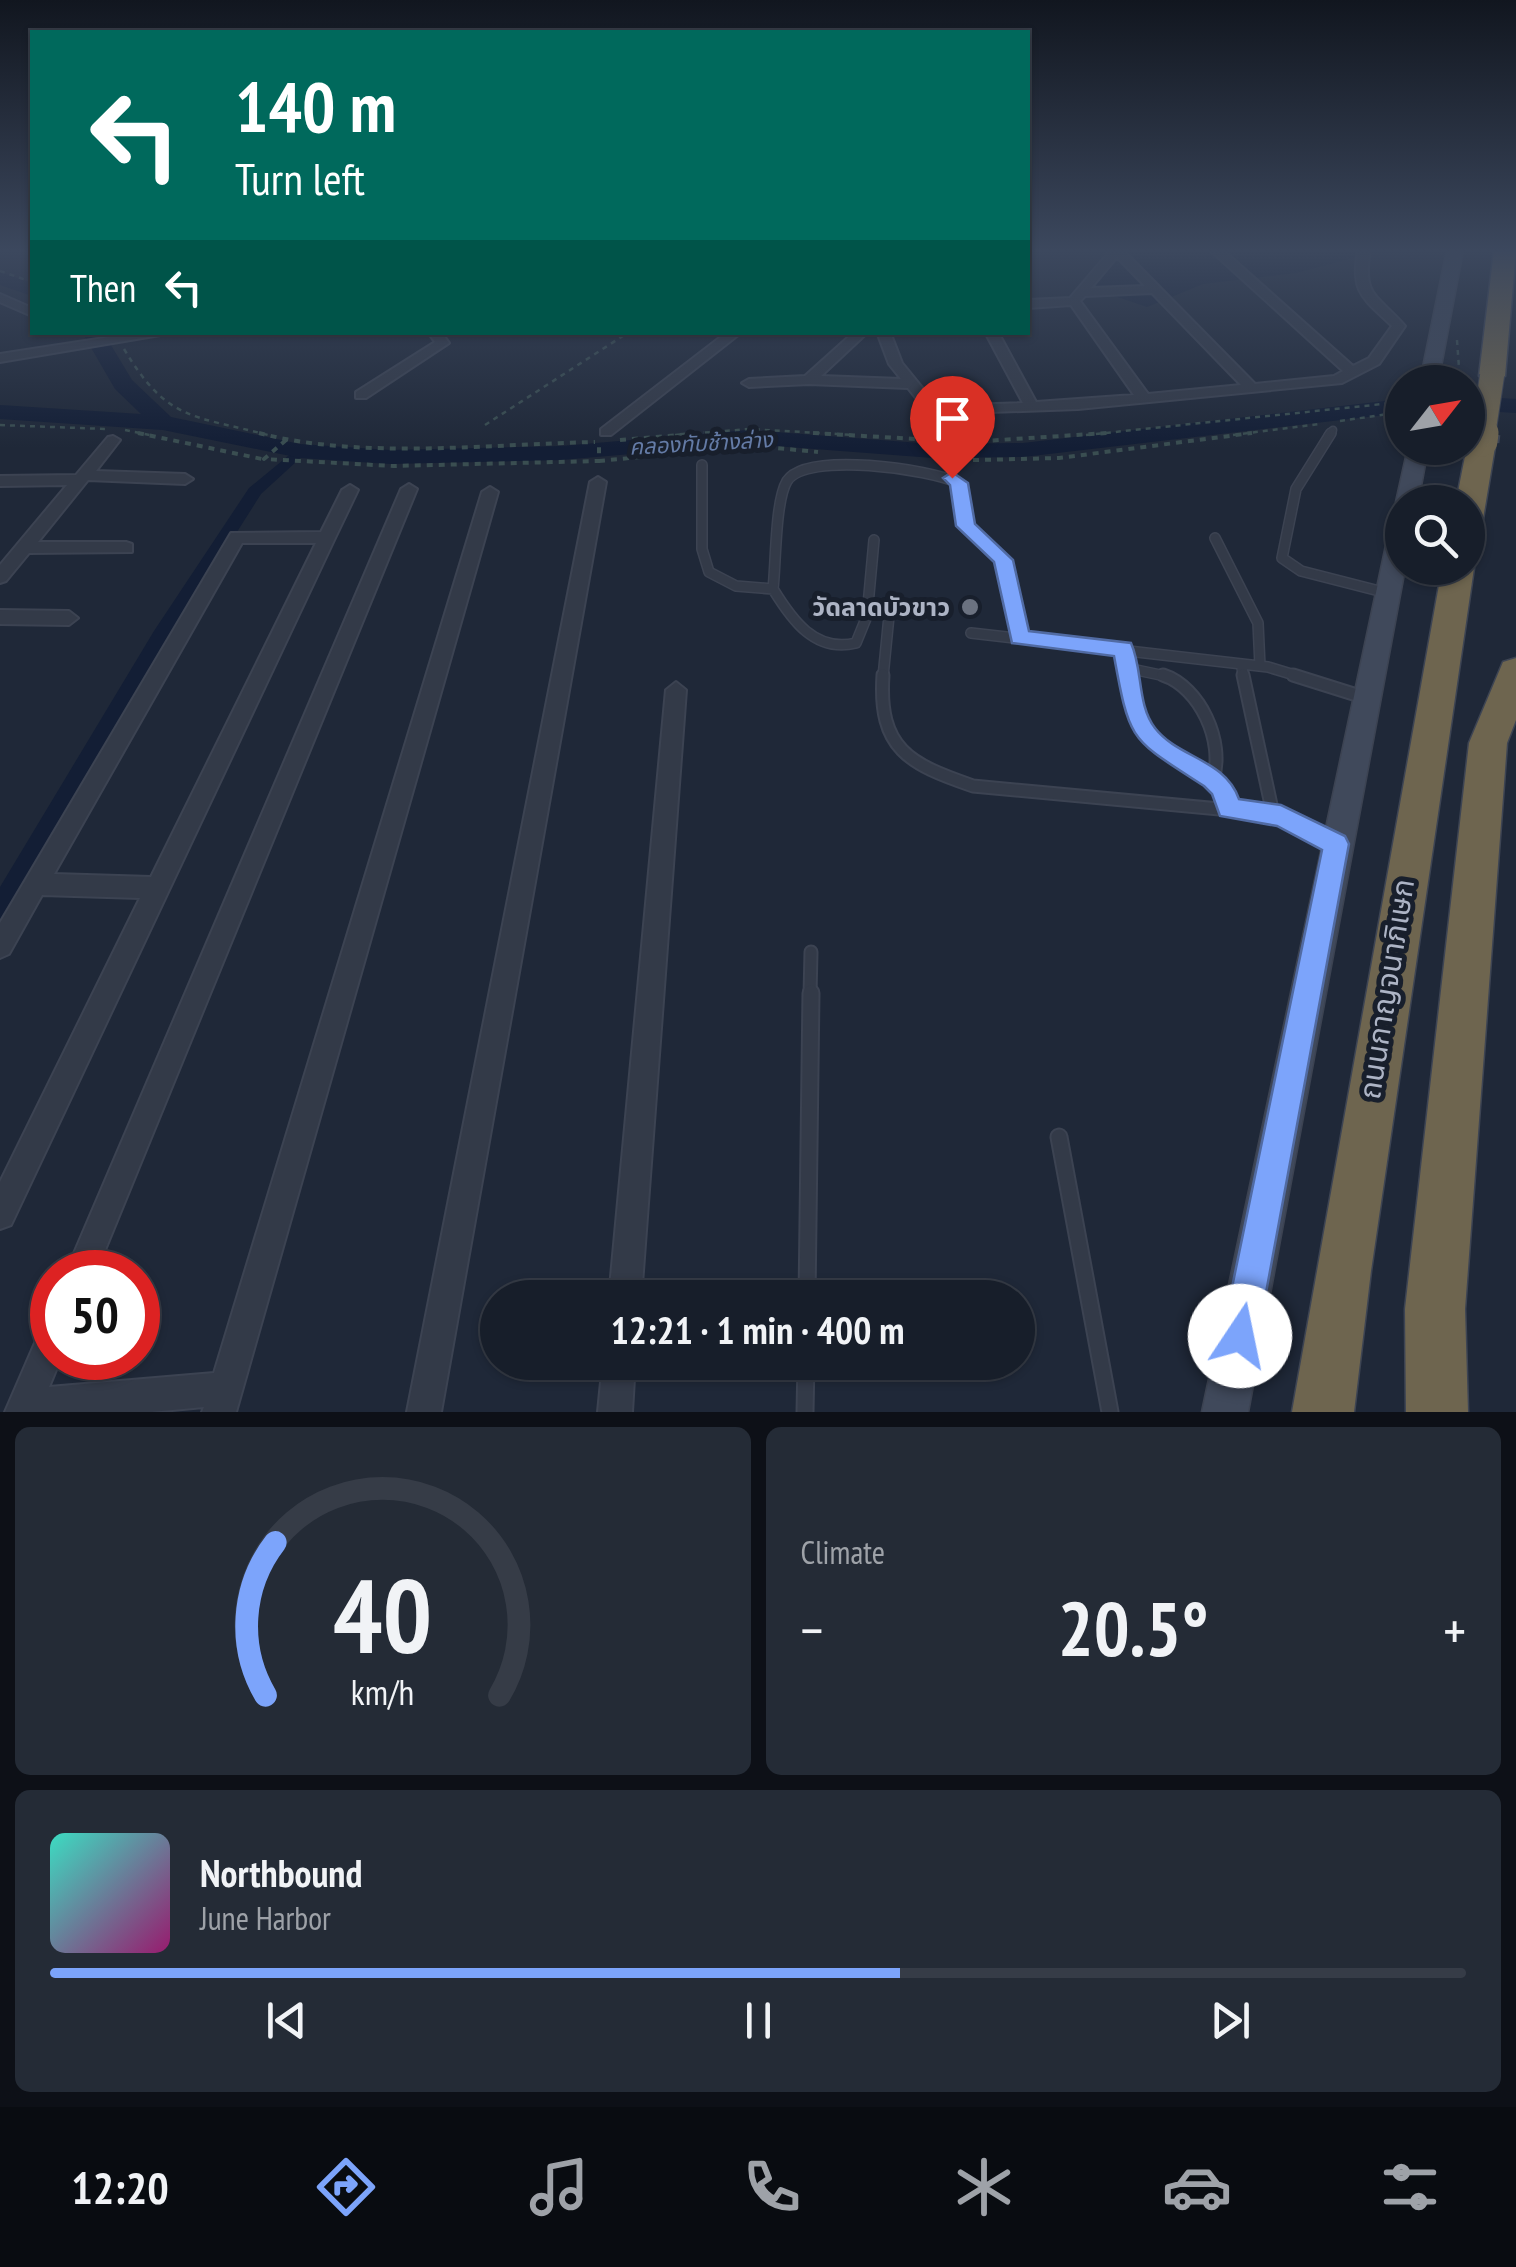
<!DOCTYPE html>
<meta charset="utf-8">
<style>
:root{--surface:#171e2a;--page:#242b36;--text:#f1f3f6;--muted:#9ea2a8;--line:#363c47;--accent:#7ca4fb}
body{margin:0;font-family:"PT Sans Narrow","Noto Sans Thai",sans-serif;background:var(--page);color:var(--text);height:100vh;display:flex;flex-direction:column;font-size:38px;white-space:nowrap}
*{box-sizing:border-box;margin:0}
p{font-size:32px;color:var(--muted)}
.icon{flex:none;width:55px;height:55px;fill:none;stroke:currentColor;stroke-width:2;stroke-linecap:round;stroke-linejoin:round}
.map{position:relative;height:1412px;overflow:hidden}
.drawer{display:flex;flex-direction:column;gap:15px;padding:15px;background:#0d1017;flex:1}
.drawer>*{flex:none}
.top-card{position:absolute;left:30px;top:30px;width:1000px;height:305px;border-radius:0px;box-shadow:0 2px 8px #0004,0 0 0 2px var(--line);background:#00695c;color:#fff;overflow:hidden}
.needle{width:65px;rotate:59deg}
.fabs{position:absolute;left:1385px;top:365px;display:grid;gap:20px}
.fabs a{display:grid;place-items:center;width:100px;height:100px;border-radius:50%;background:var(--surface);box-shadow:0 2px 8px #0004,0 0 0 2px var(--line);font-size:50px}
.speed{position:absolute;left:30px;top:1250px;display:flex;gap:20px;font-size:50px;font-weight:700;text-align:center}
.speed>*{display:grid;place-content:center;width:130px;height:130px;border-radius:50%;background:var(--surface);box-shadow:0 2px 8px #0004,0 0 0 2px var(--line);line-height:1}
.speed .limit{border:15px solid #d22;background:#fff;color:#111}
.pin{position:absolute;display:grid;place-items:center;width:85px;height:85px;color:#fff;margin:-102px -42px;border-radius:50% 50% 50% 0;rotate:-45deg;box-shadow:0 0 10px #0007}
.pin .icon{rotate:45deg}
.me{position:absolute;width:110px;margin:-55px;rotate:11deg;stroke-linejoin:round;filter:drop-shadow(0 0 8px #0008)}
.turn{display:flex;align-items:center;gap:35px;height:210px;padding:0 40px;font-size:45px}
.turn .icon{width:130px;height:130px;stroke-width:2.5}
.turn b{display:block;font-size:70px;line-height:85px}
.then{display:flex;align-items:center;height:95px;padding:0 40px;background:#0003;gap:20px;font-size:38px}
.big{font-size:75px;font-weight:700;line-height:1.1}
.drawer .card{flex:1;display:flex;flex-direction:column;justify-content:center;gap:15px;min-width:0;padding:0 35px;border-radius:15px;background:var(--page)}
.drawer .dial{align-items:center;gap:0}
.dial svg{height:260px;overflow:visible;fill:none;stroke:var(--line);stroke-width:7;stroke-linecap:round;text-anchor:middle}
.dial text{fill:var(--text);stroke:none}
.song{display:flex;align-items:center;gap:30px}
.cover{width:120px;height:120px;border-radius:15px;background:linear-gradient(135deg,hsl(170 70% 55%),hsl(320 70% 35%))}
.played{height:10px;border-radius:5px;background:linear-gradient(90deg,var(--accent) 60%,var(--line) 60%)}
.keys{display:flex;justify-content:space-around;direction:ltr}
.heat{display:flex;justify-content:space-between;align-items:center;font-size:55px;direction:ltr}
.drawer .tiles{flex:1;display:grid;gap:15px;grid-template-columns:1fr 1fr}
.card:last-child{grid-column:span 2}
.trip{position:absolute;left:480px;top:1280px;width:555px;height:100px;border-radius:50px;background:var(--surface);box-shadow:0 2px 8px #0004,0 0 0 2px var(--line);font-weight:700;line-height:100px;text-align:center}
.menu{display:flex;height:160px;justify-content:space-around;align-items:center;background:#090c11;color:var(--muted)}
.menu .icon{width:70px;height:70px}
.menu .active{color:var(--accent)}
.menu b{font-size:45px;color:var(--text)}
.map>svg:first-child{display:block}
</style>
<div class="map">
<svg width="1516" height="1412" viewBox="0 0 1516 1412">
<rect width="100%" height="100%" fill="#1f2838"/>
<path fill="#131e35" d="M1105 250H1383L1296 273 1203 284 1147 307 1082 285 1102 271Z"/>
<g fill="none" stroke-linecap="round" stroke-linejoin="round">
<path fill="#131e35" fill-rule="evenodd" d="M300 446 308 451 261 494 168 641 8 917 0 920V887L154 631 249 488Z"/>
<path fill="#131e35" fill-rule="evenodd" d="M0 272 32 283V296L0 285Z
M82 332H103L132 380 171 417 300 444 390 450 561 446 748 430 933 444 1023 443 1402 399V413L1023 457 933 458 748 444 561 460 390 464 300 458 163 430 0 419V405L141 414 115 389Z
M1468 396 1516 399V413L1468 410Z"/>
<g stroke="#3c4352" stroke-width="9">
<path id="service-far3" d="M1328 435 1333 430"/>
</g>
<g stroke="#3c4352" stroke-width="12">
<path id="service-far2" d="M1331 433 1296 489 1282 558 1301 571 1387 593
M702 465V549L709 572 736 586 773 589
M1215 538 1258 623 1260 666
M874 540 867 616 856 643C815 653 792 620 773 589 776 564 775 501 787 481 806 451 930 469 959 483L965 526 1003 560 1019 638
M971 633 1268 667 1301 677
M1123 649 1127 677
M1241 664 1244 677
M1127 668 1170 677
M883 677 889 616"/>
</g>
<g stroke="#3c4352" stroke-width="15">
<path id="service-far1" d="M883 675C878 749 909 764 973 786L1273 814 1301 823 1335 844
M1127 675C1143 775 1200 742 1229 809
M1163 675C1200 687 1225 742 1213 779
M1243 675 1273 814
M1293 675 1363 697
M810 995 811 952"/>
</g>
<g stroke="#3c4352" stroke-width="19">
<path id="service" d="M1059 1137 1110 1412
M807 1298 811 993
M805 1412 806 1362"/>
</g>
<g stroke="#3c4352" stroke-width="4">
<path id="minor" d="M1111 250H1123L1255 384 1334 376 1343 371 1210 250H1223L1353 366 1369 358 1392 326C1363 298 1350 293 1358 250H1370C1362 297 1377 294 1405 326L1379 364 1342 383 1078 409 933 414 928 413 908 388 809 384 749 387 742 383 749 379 805 376 854 332H868L821 376 901 379 889 364 877 332H890L902 363 937 406 1023 403 985 332H998L1036 402 1134 395 1071 305 1028 308V300L1070 298ZM1117 257 1145 286 1091 288ZM1152 293 1241 385 1148 394 1080 301 1085 296Z
M0 294 32 308V316L0 302Z
M143 332H178L0 362V354Z
M428 332H441L449 343 366 398H356V392L435 342Z
M727 332H742L611 435H601V429Z
M113 436 120 440 96 471 185 474 193 479 185 484 88 480 38 542H126L132 544V552L29 553 6 581 0 583V565L67 485 0 486V476L76 475 108 437Z
M598 477 606 482 441 1412H407L590 482Z
M409 484 417 489 96 1272H66L401 489Z
M350 485 358 490 335 538 11 1225 0 1229V1182L140 898 42 895 9 954 0 958V923L231 533 321 532 342 490ZM242 543H316L151 877 54 874Z
M490 487 498 492 236 1412H202L204 1407 151 1412H5L41 1329 52 1324V1358H61L49 1387 214 1373 482 492Z
M0 610 69 611 78 618 69 625 0 624Z
M676 682 686 690 641 1298H609L666 690Z
M603 1362H635L632 1412H598Z"/>
</g>
<g stroke="#3c4352" stroke-width="3">
<path id="secondary" d="M1447 250H1463L1438 382H1420Z
M1408 448H1428L1418 502H1402V508L1396 502Z
M1402 515 1405 568 1248 1412H1202L1391 522Z"/>
</g>
<g stroke="#3d4453" stroke-width="3">
<path id="motorway" d="M1494 250H1516L1505 376 1492 384 1479 376Z
M1482 433 1496 441 1483 519 1468 529V502H1456L1468 441Z
M1468 560 1474 568 1371 1271 1354 1412H1292L1442 568H1468Z
M1516 658V720L1507 743 1465 1309 1468 1412H1406L1405 1309 1469 743 1503 662Z"/>
</g>
<path stroke="#3a4e51" stroke-width="2.5" stroke-dasharray="5 5" stroke-linecap="butt" d="M0 271 32 282
M1457 340 1460 382
M124 349C167 421 192 415 268 435
M1340 421 1402 412
M0 425 105 429
M485 425 629 332
M125 430 150 435
M675 435 749 429 855 435
M1086 435 1402 402
M1233 435 1320 424"/>
<path stroke="#3a4e51" stroke-width="4" stroke-dasharray="6 6" stroke-linecap="butt" d="M138 433 262 459
M259 433C361 460 490 444 595 442
M813 433 968 442 1107 433
M286 440 264 459 393 466 599 461V442
M620 440 704 433
M599 461 755 446 818 452
M937 461 1059 458 1252 433"/>
<use href="#service-far3" stroke="#333a48" stroke-width="6"/>
<use href="#service-far2" stroke="#333a48" stroke-width="9"/>
<use href="#service-far1" stroke="#333a48" stroke-width="11"/>
<use href="#service" stroke="#333a48" stroke-width="15"/>
<use href="#minor" fill="#333a48" fill-rule="evenodd"/>
<use href="#secondary" fill="#40495b" fill-rule="evenodd"/>
<use href="#motorway" fill="#6e654f" fill-rule="evenodd"/>
<g stroke="#3d4453" stroke-width="26" stroke-linecap="butt">
<path id="motorway-bridge-far1" d="M1483 435 1492 376"/>
</g>
<g stroke="#3d4453" stroke-width="35" stroke-linecap="butt">
<path id="motorway-bridge" d="M1482 441 1483 433"/>
</g>
<use href="#motorway-bridge-far1" stroke="#6e654f" stroke-width="24"/>
<use href="#motorway-bridge" stroke="#6e654f" stroke-width="31"/>
</g>
<linearGradient id="sky" x2="0" y2="1"><stop stop-color="#11161f"/><stop offset="0.56" stop-color="#3c485e"/><stop offset="1" stop-color="#3c485e" stop-opacity="0"/></linearGradient>
<rect width="1516" height="448" fill="url(#sky)"/>
<path fill="#7ca4fb" stroke="#516ba3" stroke-width="2.5" d="M952 472 968 483 975 524 1013 560 1029 631 1131 643C1143 669 1137 705 1155 728 1178 758 1225 759 1239 799L1281 805 1345 836 1349 844 1258 1336 1253 1349 1240 1355 1227 1349 1222 1336 1322 850 1277 826 1220 816 1212 794 1204 786C1130 738 1130 744 1114 656L1012 643 994 562 956 526 950 485 943 478Z"/>
<circle fill="#6b7280" stroke="#181f2c" stroke-width="4" cx="970" cy="607" r="10"/>
<g text-anchor="middle" stroke-width="10" stroke-linejoin="round" paint-order="stroke">
<g font-size="22" font-style="italic" fill="#647ba6" stroke="#181f2c">
<text transform="translate(701 443) rotate(-3)" y="8">คลองทับช้างล่าง</text>
</g>
<g font-size="25" font-weight="bold" fill="#adb4c5" stroke="#181f2c" text-anchor="end">
<text x="950" y="616">วัดลาดบัวขาว</text>
</g>
<g font-size="30" fill="#adb4c5" stroke="#181f2c">
<text transform="translate(1387 989) rotate(-81)" y="10">ถนนกาญจนาภิเษก</text>
</g>
</g>
</svg>
<div class="fabs">
<a><svg class="needle" viewBox="-14 -14 28 28"><path d="M0-13l5 13h-10z" fill="#e53935"/><path d="M0 13l5-13h-10z" fill="#9ea2a8"/></svg></a>
<a><svg class="icon" aria-label="search" viewBox="0 0 24 24"><circle cx="10" cy="10" r="6"/><path d="M15 15l6 6"/></svg></a>
</div>
<div class="speed"><div class="limit">50</div></div>
<div class="pin" style="left:952px;top:478px;background:#d93025"><svg class="icon" aria-label="arrive" viewBox="0 0 24 24"><path d="M6 21V4h12l-3 4 3 4H6"/></svg></div>
<svg class="me" style="left:1240px;top:1336px" viewBox="-20 -20 40 40"><circle r="19" fill="#fff"/><path d="M0-13L10 11 0 6-10 11z" fill="#7ca4fb"/></svg>
<div class="trip">12:21 · 1 min · 400 m</div>
<div class="top-card">
<div class="turn"><svg class="icon" aria-label="left" viewBox="0 0 24 24"><path d="M17 20v-9H6M10 6l-5 5 5 5"/></svg><div><b>140 m</b>Turn left</div></div>
<div class="then">Then<svg class="icon" aria-label="left" viewBox="0 0 24 24"><path d="M17 20v-9H6M10 6l-5 5 5 5"/></svg></div>
</div>
</div>
<section class="drawer">
<div class="tiles">
<div class="card dial"><svg viewBox="0 0 100 80">
<path d="M14 69A42 42 0 1 1 86 69"/>
<path d="M14 69A42 42 0 0 1 17 22" stroke="#7ca4fb"/>
<text x="50" y="56" font-size="32" font-weight="700">40</text>
<text x="50" y="72" font-size="11">km/h</text>
</svg></div>
<div class="card"><p>Climate</p>
<div class="heat"><a>−</a><b class="big">20.5°</b><a>+</a></div>
</div>
<div class="card">
<div class="song"><i class="cover"></i><div><b>Northbound</b><p>June Harbor</p></div></div>
<div class="played"></div>
<div class="keys"><svg class="icon" aria-label="previous" viewBox="0 0 24 24"><path d="M18 5L8 12l10 7zM5 5v14"/></svg><svg class="icon" aria-label="pause" viewBox="0 0 24 24"><path d="M8 5v14M16 5v14"/></svg><svg class="icon" aria-label="next" viewBox="0 0 24 24"><path d="M6 5l10 7-10 7zM19 5v14"/></svg></div>
</div>
</div>
</section>
<nav class="menu">
<b>12:20</b>
<svg class="icon active" aria-label="directions" viewBox="0 0 24 24"><path d="M12 3l9 9-9 9-9-9zM9 14v-3h6M13 9l2 2-2 2"/></svg>
<svg class="icon" aria-label="music" viewBox="0 0 24 24"><path d="M9 18V5l10-2v13"/><circle cx="6" cy="18" r="3"/><circle cx="16" cy="16" r="3"/></svg>
<svg class="icon" aria-label="phone" viewBox="0 0 24 24"><path d="M5 4h4l2 5-3 2q2 4 5 5l2-3 5 2v4C11 20 4 13 5 4z"/></svg>
<svg class="icon" aria-label="climate" viewBox="0 0 24 24"><path d="M12 3v18M4 7l16 10M4 17L20 7"/></svg>
<svg class="icon" aria-label="car" viewBox="0 0 24 24"><path d="M5 17H2v-5l4-1 3-4h7l3 4 3 1v5h-3M9 17h6M6 11h13"/><circle cx="7" cy="17" r="2"/><circle cx="17" cy="17" r="2"/></svg>
<svg class="icon" aria-label="filters" viewBox="0 0 24 24"><path d="M4 7h16M4 17h16"/><circle cx="9" cy="7" r="2"/><circle cx="15" cy="17" r="2"/></svg>
</nav>
